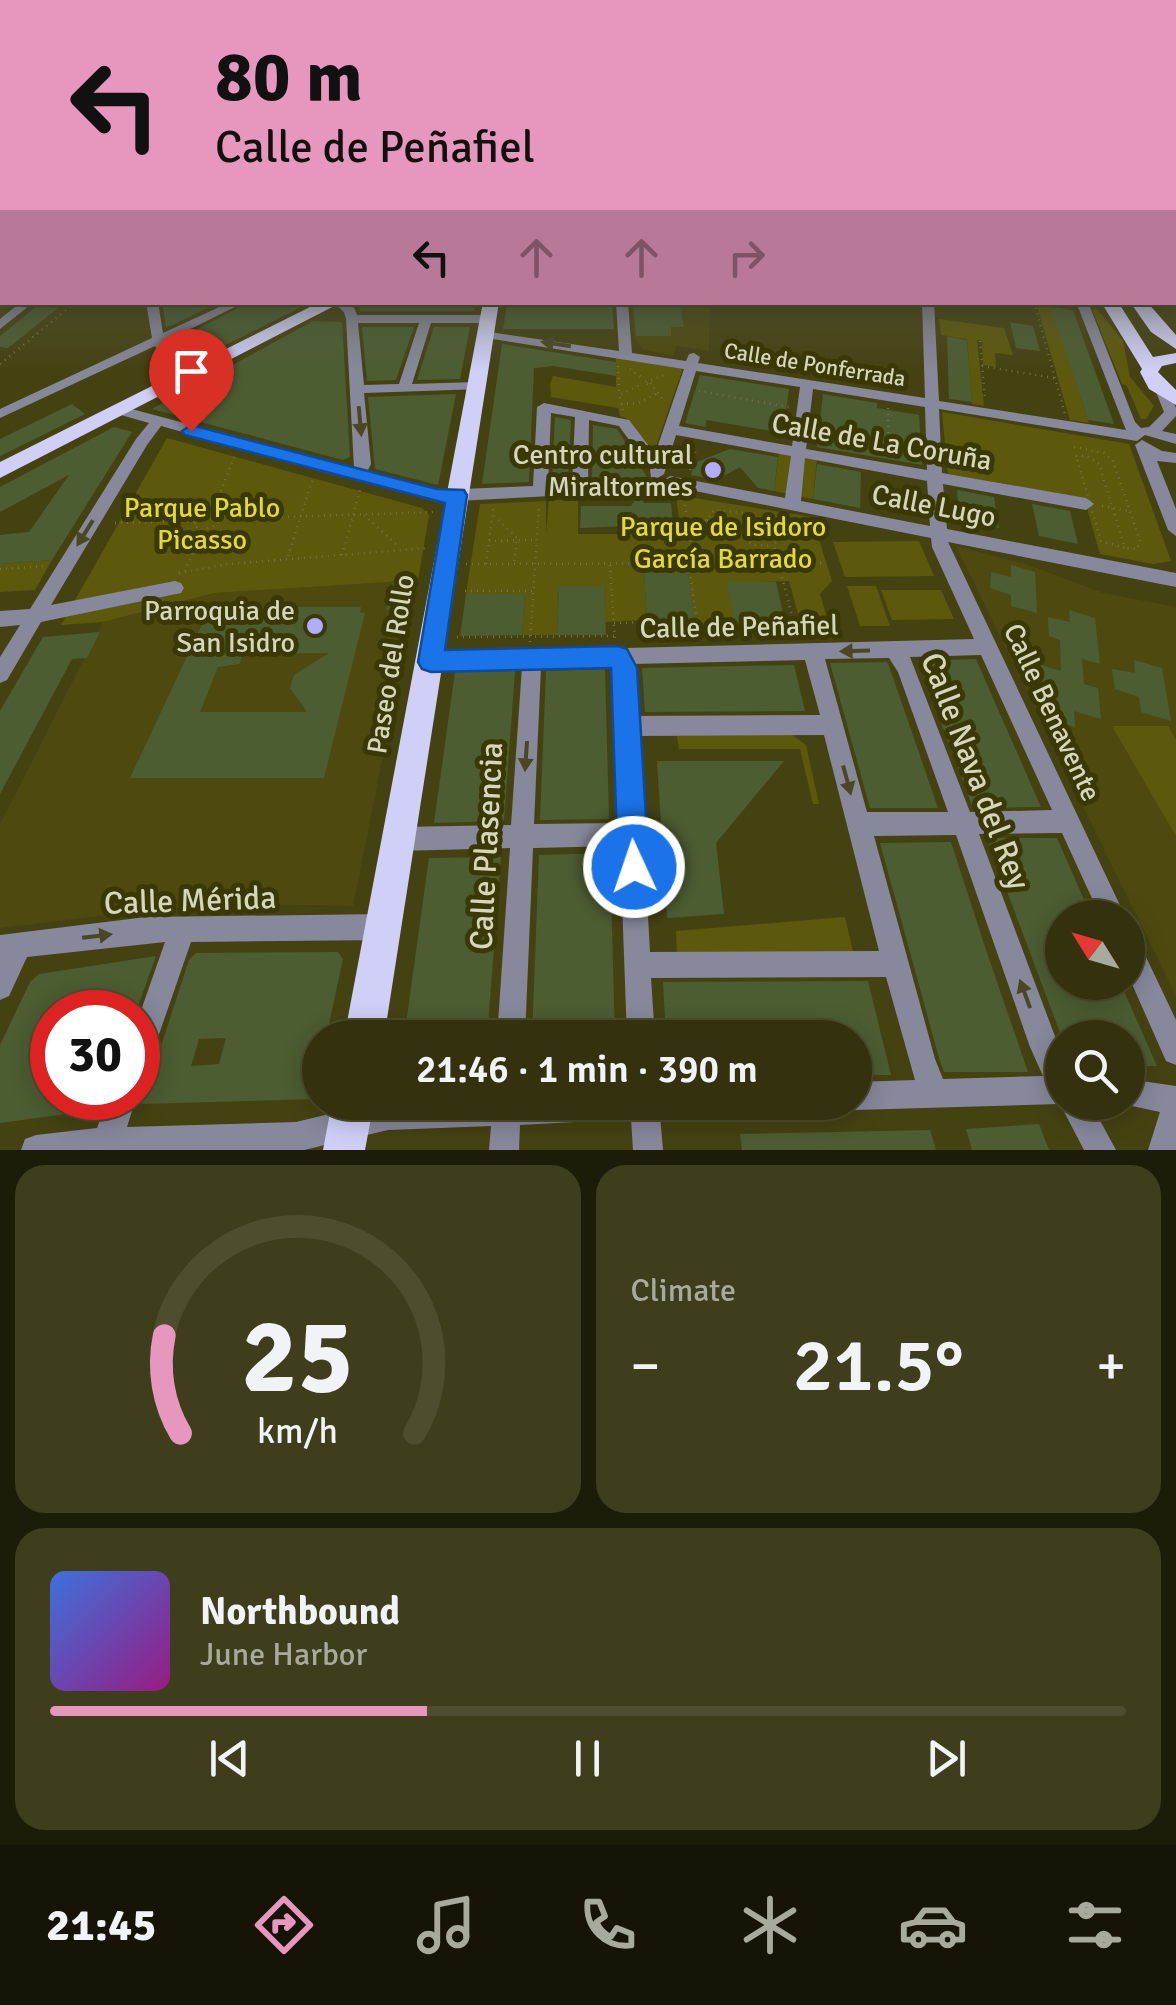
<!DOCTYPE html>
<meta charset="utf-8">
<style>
:root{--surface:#34320e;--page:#3f3e1c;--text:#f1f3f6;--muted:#a9aa9e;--line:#4e4d2e;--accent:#e797bd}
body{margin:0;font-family:Signika,sans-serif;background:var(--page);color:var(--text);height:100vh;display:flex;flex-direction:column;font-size:38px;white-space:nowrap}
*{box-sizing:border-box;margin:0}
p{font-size:32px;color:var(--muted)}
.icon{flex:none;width:55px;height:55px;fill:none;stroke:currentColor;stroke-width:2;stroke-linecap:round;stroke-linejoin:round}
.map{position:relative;height:1150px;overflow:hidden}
.drawer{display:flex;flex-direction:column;gap:15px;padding:15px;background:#1d1c08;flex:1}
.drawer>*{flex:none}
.guide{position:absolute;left:0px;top:0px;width:1178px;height:305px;box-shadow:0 5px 25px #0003,0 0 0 2px var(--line);background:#e797bd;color:#111;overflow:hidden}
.needle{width:65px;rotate:307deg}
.fabs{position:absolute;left:1045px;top:900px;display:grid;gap:20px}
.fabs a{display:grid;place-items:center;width:100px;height:100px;border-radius:50%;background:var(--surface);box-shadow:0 5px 25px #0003,0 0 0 2px var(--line);font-size:50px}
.speed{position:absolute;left:30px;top:990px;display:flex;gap:20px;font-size:50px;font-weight:700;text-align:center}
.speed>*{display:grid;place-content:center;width:130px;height:130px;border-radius:50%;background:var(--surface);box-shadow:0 5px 25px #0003,0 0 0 2px var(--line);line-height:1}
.speed .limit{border:15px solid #d22;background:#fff;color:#111}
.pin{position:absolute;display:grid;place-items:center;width:85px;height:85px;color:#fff;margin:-102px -42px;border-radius:50% 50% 50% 0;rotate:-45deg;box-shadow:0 0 10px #0007}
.pin .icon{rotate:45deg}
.me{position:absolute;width:110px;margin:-55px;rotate:357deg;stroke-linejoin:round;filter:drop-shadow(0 0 8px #0008)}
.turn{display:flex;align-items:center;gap:35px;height:210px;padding:0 50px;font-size:45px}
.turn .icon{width:130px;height:130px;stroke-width:2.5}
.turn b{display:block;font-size:70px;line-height:85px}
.lanes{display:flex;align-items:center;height:95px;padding:0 50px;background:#0003;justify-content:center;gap:50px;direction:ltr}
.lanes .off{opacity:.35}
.big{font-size:75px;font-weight:600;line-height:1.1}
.drawer .widget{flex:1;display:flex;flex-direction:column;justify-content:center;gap:15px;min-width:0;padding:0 35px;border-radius:30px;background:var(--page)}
.drawer .dial{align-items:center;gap:0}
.dial svg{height:260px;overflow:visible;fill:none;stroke:var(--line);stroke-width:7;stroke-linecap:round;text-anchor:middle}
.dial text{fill:var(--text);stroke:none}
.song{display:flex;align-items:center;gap:30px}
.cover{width:120px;height:120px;border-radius:15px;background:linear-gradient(135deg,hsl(220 70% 55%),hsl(310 70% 35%))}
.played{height:10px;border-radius:5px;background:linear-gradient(90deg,var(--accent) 35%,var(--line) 35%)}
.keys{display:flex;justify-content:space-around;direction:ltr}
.heat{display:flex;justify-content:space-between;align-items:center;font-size:55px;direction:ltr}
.drawer .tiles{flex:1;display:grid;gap:15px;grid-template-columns:1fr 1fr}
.widget:last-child{grid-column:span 2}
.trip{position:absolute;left:302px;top:1020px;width:570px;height:100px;border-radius:50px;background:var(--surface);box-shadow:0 5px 25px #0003,0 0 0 2px var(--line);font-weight:600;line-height:100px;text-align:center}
.menu{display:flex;height:160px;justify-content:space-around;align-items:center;background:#151406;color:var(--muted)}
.menu .icon{width:70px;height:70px}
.menu .on{color:var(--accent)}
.menu b{font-size:45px;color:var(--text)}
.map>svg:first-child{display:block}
</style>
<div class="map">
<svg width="1176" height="1150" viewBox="0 0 1176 1150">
<rect width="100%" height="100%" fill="#454212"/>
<path fill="#4e4a0f" d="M631 303H710L709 351 677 346 673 356 643 349 634 338Z
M956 546 1028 565 1103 593 1176 607V996Z
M418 580 353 906 205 903 0 928V824L103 622 214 593Z"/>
<path fill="#5d590c" d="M1036 303 1050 305 1089 423 1070 420Z
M1092 309H1097L1123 341 1130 377 1154 406 1146 419H1141L1127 386 1122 384Z
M939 319 1004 328 1013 355 995 353 996 367 983 365 982 341 977 340 984 406 972 404 967 339 941 335Z
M616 356 683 368 656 446H645L626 418 620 416 618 408 551 397 550 384 553 376 616 387Z
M942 412 1129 444 1171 561 1153 564 1100 554 1084 498 948 474Z
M167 438 422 508 429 515 418 580 214 593 103 622 61 625Z
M779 452 817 458 813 499 774 491Z
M676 495 812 517 832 581 820 594 833 639H805L789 581 728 583 736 630H696L688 573 644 574 647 620 605 622 604 586H559L557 635H522L525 594H466L480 504 546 501V534L549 500H578V534H681Z
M919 541 934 576 845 577 833 542Z
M52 560 35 590 0 592V564Z
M847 586H876L890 626H860Z
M881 590H941L954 619 892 620Z
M1112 726H1168L1176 740V836Z
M785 730 806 745 819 804H813L800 749H679L677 736Z
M845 917 854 956H677L676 931Z"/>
<path fill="#4c5d32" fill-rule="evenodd" d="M174 302H220L166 328 163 307Z
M249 302H311L188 364 178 357 171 343Z
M358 302H476L474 311H360Z
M633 302H679L684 327H671V336H636Z
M507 305H612L614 329H503Z
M37 306 58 308 8 348 0 347V336Z
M1050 307 1073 310 1114 424 1088 420Z
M313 321 342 322 350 457 343 460 152 409Z
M1010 322 1033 326 1040 351 1016 348Z
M362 327H414L396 380 367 381Z
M434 327H470L460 379 417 380Z
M947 336 967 340 972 402 949 399Z
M502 344 616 362V376L553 366 534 368 529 482 482 484Z
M700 375 789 389 783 433 706 420V427L685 423Z
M456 394 438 485 375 469 368 397Z
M823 394 877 403V408L919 415 922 465 817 447Z
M72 404 85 414 0 456V439Z
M555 417 571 420 568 481 552 482Z
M593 425 617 429 647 477 592 480Z
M114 427 132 432 52 560 0 564V535L29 532 69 475 0 512V487Z
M730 449 778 457 774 491 758 488 740 467 717 480 691 475 694 463Z
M817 464 861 472 860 508 813 499Z
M957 490 994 497 999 528 960 521Z
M638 496 644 503H671L673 524 580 528 581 506H631Z
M1032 504 1070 511 1078 544 1039 536Z
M1011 565 1035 572 1037 613 1011 606V595L990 588 991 572 1011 577Z
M644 573H688L695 620H647Z
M418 580 412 610H386L393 582Z
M727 582H776L787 630H736Z
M559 586H604L606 635H557Z
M466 594H525L522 635 460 636Z
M213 601H245L242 607H361L360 613H365L324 778H130ZM329 653 294 675 290 688 307 712H200L218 667 239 664 243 654Z
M1069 610 1095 618 1100 664 1082 659 1084 684 1098 688 1101 719 1074 711 1075 727 1052 720 1050 684 1027 677V661L1061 671 1060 640 1049 636 1048 617 1070 622Z
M100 632 87 658 72 659 0 794V711L43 637Z
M976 659 996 705 1041 807 973 808 918 661Z
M1134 660 1162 668 1171 721 1141 712 1139 697 1115 689 1112 669 1135 673Z
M887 662 889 666 938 808H870L830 663Z
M794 665 805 711 645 712 642 668Z
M605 669 609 819 540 820 546 671Z
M515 671 504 821 434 823 455 672Z
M657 761H784L716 843 724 914 667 918Z
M987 838H1057L1092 918H1062V982H1120L1157 1066H1128V1038H1062Z
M951 842 985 947 1028 1072H944L939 1058 880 843Z
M610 853 615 1038H532L539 855Z
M501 857 487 1038H404L429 858Z
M338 952 343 959 326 1038H320V1068L314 1099 142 1104 189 960 196 953ZM226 1038 219 1064 191 1066 199 1039Z
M156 956 136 1012H88L90 1008H63L61 1012H52V1098H104L103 1101 95 1110 0 1123V1045L30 982 39 974Z
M868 981 891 1075H855V1038H666L663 982Z
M1039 1124 1049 1150H972L966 1129Z
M930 1130 936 1150H742L740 1134Z"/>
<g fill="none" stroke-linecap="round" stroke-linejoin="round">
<path stroke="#737149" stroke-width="2.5" stroke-dasharray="1 5" stroke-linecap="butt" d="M1034 302 1065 414
M980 341 985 398
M0 364 76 302
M618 366 619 393
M982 366 1054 378
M630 369 644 379
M651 380 667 374
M648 384 644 382 649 381 663 400
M699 391 789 407
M621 404 638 403 656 394
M888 408V455
M623 410 619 395 643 384
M1074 447 1104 453 1113 461 1140 541 1137 549 1126 548
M1076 456H1087L1099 464 1125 548 1101 541Z
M690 470 696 449
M684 499 693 560
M1102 506 1128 511
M214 508 235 455
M213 510 222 516 216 525 203 530 194 526 199 515Z
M364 515 399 547
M494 516 517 538 514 563
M222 519 435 512
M687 520H707L714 510 744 513 783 526 785 516
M707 520 755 545 772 546
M115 523 194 521
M783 526 774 546 797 635
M489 541 536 540
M342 555 360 490
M288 556 313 478
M466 564 824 563
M486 564 493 508
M610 565 615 642
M689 565 698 631
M0 569 46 566
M185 571 202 532
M179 573 228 564 429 548
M465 591H532
M614 623 697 621
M698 632H794
M457 637 615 636
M530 642 539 505"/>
<path fill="#88889c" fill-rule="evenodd" d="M21 302H34L0 329V319Z
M146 302H158L163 333 230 302H245L166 341 175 359 194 377 192 380C174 381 162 361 155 346L0 418V409L152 338Z
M333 302C344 302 354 302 357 315H489L495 319 489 323H431L412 384 476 382 481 383V389L364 393 371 464 367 472 437 490 533 486 537 407 544 403 629 420 655 454 684 369 486 338 480 334 482 331 619 351 616 302H628L632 353 686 361 689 354 694 353 700 357 698 363 925 398 922 302H934L939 401 1126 430 1076 302H1088L1135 422 1141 428 1149 427 1164 412 1156 392 1158 389H1168L1176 408V416L1162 431 1176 434V444L1145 435 1137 441 939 409 942 473 1086 498 1094 504 1086 510 943 484 947 529 1176 573V587L948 542 1126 918H1101L1062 833 979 834 1062 1055V1102H1090L1116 1150H1084L1060 1104 855 1110 845 1106 843 1102H855V1082L915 1080 886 977 651 978 655 1038H627L620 846 533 848 525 1038H497L510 848 399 851 391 847 387 839 391 831 399 827 511 825 522 667 431 669 424 667 421 661 424 655 431 653 974 639 932 547 931 538 685 489 437 502 161 426 147 445 51 605 175 581 181 583 184 588 181 593 41 622 7 680 0 683V657L20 625 0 627V611L30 609 136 439 149 423 114 413V407H124L354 468 346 319 344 312ZM358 323H419L399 384 364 385ZM696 371 800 387 792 446 679 426ZM813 389 925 407 927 470 806 449ZM551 413 575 417 572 484 548 486ZM589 420 619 426 650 469 651 478 656 479 664 474 676 435 791 456 785 498 670 476 663 481 588 484ZM805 458 927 481 930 526 801 501ZM981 655 1052 810 970 812 910 657ZM889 658 898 672 948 812H867L825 659ZM805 660 820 715 637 716 632 664ZM612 665 620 823 534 824 541 667ZM824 735 879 951 650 952 638 736ZM956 835 1030 1047 1043 1076 943 1079 935 1059 874 836Z
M1142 440 1162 451 1176 453V463L1157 461 1176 509V536L1168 530 1135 445Z
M384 914 393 918 397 927 393 936 384 940 191 942 148 1066 138 1070V1019L165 942 27 957 9 996 0 1000V935L146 917Z
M1128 934 1137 938 1176 1020V1065L1166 1061 1128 975Z
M1128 1079 1176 1086V1150H1148L1160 1112 1118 1103 1128 1102Z
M108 1098H136L127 1127 296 1122 379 1102H670L666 1112 660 1115 663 1150H633L631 1119 520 1125 519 1150H489L491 1126 388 1130 304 1150H21L25 1139 36 1135 97 1128Z"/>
<path fill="#d0cff8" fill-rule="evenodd" d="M320 302H342L0 478V462Z
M483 302H499L384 1038H344Z
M1101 302H1118L1153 357 1176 353V363L1162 366 1158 372 1176 390V405L1149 389 1140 372 1142 369Z
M1130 302H1147L1176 335V349L1151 332Z
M332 1102H374L365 1150H323Z"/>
</g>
<defs><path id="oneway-solid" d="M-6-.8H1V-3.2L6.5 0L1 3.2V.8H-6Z" transform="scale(2.5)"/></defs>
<g fill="#4a4823">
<use href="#oneway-solid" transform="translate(556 344) rotate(-171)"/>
<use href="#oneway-solid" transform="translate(360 421) rotate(85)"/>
<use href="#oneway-solid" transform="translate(85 533) rotate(122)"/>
<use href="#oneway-solid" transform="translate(855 651) rotate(178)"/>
<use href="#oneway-solid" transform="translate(526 756) rotate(94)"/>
<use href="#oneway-solid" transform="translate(847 780) rotate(75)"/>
<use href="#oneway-solid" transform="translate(97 936) rotate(-7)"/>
<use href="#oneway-solid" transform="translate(1025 994) rotate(-110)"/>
</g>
<linearGradient id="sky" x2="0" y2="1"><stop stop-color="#26240a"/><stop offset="0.57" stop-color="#565a44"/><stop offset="1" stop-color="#565a44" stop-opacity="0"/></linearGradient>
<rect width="1176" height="371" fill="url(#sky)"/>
<path fill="#1a73e8" stroke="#114b97" stroke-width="2.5" d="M191 425 437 489 464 490 467 495 445 650 618 646 627 649 637 668 649 867 645 878 634 882 623 878 618 867 611 668 431 672 422 669 418 662 445 503 185 435 182 431Z"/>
<g fill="#b2adfa" stroke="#3a3805" stroke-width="4">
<circle cx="713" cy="470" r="10"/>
<circle cx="315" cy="626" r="10"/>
</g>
<g text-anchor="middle" stroke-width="10" stroke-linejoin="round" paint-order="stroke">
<g font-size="22" fill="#d6d6bd" stroke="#3a3805">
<text transform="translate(815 364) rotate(9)" y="8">Calle de Ponferrada</text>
</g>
<g font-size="28" fill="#d6d6bd" stroke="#3a3805">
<text transform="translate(882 441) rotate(10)" y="10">Calle de La Coruña</text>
<text transform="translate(934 505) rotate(11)" y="10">Calle Lugo</text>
<text transform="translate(739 626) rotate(-1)" y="10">Calle de Peñafiel</text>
<text transform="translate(390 664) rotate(-81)" y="10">Paseo del Rollo</text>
<text transform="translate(1053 712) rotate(65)" y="10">Calle Benavente</text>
</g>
<g font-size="28" fill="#d6d6bd" stroke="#3a3805" text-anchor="end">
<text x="693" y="464">Centro cultural<tspan x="693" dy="32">Miraltormes</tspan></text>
<text x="295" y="620">Parroquia de<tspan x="295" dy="32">San Isidro</tspan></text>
</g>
<g font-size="28" fill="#e2da38" stroke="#3a3805">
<text x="202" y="517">Parque Pablo<tspan x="202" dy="32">Picasso</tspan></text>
<text x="723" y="536">Parque de Isidoro<tspan x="723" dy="32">García Barrado</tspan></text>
</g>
<g font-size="32" fill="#d6d6bd" stroke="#3a3805">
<text transform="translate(976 771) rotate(69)" y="11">Calle Nava del Rey</text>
<text transform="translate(486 846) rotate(-87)" y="11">Calle Plasencia</text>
<text transform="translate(190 900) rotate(-2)" y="11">Calle Mérida</text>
</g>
</g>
</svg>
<div class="fabs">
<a><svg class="needle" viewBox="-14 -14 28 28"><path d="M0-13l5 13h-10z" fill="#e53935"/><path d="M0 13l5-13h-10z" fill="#a9aa9e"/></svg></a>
<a><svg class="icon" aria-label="search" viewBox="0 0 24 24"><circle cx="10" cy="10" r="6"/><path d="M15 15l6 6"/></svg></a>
</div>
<div class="speed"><div class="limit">30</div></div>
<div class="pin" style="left:191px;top:431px;background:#d93025"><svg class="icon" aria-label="arrive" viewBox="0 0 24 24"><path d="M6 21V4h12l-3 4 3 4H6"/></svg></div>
<svg class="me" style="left:634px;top:867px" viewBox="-20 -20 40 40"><circle r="17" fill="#1a73e8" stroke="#fff" stroke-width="3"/><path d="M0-11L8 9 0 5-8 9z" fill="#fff"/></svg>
<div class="trip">21:46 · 1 min · 390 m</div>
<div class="guide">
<div class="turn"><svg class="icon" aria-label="left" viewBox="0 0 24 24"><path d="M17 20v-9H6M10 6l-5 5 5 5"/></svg><div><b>80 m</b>Calle de Peñafiel</div></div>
<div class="lanes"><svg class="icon" aria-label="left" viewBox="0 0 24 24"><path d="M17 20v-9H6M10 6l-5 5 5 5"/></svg><svg class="icon off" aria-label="ahead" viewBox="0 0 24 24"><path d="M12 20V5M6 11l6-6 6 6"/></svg><svg class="icon off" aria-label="ahead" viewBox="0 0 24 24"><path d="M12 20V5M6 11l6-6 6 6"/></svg><svg class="icon off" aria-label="right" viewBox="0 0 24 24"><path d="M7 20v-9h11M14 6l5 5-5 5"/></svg></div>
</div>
</div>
<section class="drawer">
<div class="tiles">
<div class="widget dial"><svg viewBox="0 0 100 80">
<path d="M14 69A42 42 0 1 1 86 69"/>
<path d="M14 69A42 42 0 0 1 9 39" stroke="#e797bd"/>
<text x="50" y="56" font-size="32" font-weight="700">25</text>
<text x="50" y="72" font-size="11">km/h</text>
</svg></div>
<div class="widget"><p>Climate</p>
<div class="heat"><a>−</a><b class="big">21.5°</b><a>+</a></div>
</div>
<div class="widget">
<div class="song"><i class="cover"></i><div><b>Northbound</b><p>June Harbor</p></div></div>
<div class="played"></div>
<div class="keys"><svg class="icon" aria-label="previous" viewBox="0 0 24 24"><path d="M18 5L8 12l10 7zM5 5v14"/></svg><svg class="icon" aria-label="pause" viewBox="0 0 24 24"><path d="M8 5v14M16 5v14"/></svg><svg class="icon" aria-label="next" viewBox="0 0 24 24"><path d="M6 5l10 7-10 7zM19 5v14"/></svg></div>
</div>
</div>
</section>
<nav class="menu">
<b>21:45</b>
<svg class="icon on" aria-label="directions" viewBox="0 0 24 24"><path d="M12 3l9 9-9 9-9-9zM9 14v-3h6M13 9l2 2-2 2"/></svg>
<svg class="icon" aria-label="music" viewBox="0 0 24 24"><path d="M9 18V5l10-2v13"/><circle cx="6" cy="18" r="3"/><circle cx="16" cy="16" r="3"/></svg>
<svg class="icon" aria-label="phone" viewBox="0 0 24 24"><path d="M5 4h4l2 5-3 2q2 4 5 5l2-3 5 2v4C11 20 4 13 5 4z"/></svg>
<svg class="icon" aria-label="climate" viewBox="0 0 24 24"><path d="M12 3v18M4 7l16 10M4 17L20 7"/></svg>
<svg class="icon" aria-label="car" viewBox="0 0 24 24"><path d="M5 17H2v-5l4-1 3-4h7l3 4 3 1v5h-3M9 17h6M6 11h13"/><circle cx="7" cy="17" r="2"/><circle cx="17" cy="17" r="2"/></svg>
<svg class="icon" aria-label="filters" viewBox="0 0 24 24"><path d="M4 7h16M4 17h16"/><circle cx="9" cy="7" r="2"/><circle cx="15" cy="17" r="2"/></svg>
</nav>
